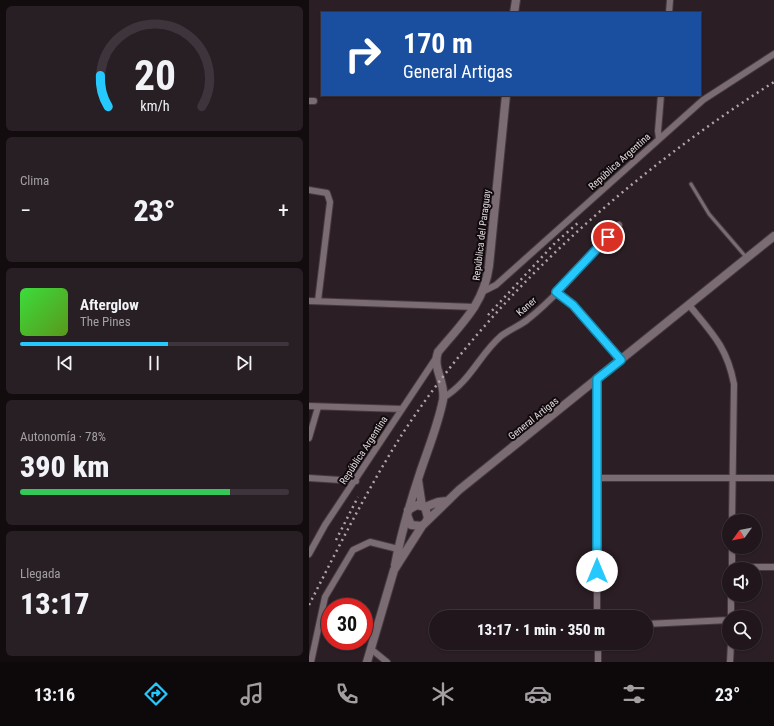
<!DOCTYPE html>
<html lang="es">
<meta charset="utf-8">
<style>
:root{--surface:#20161c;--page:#281f25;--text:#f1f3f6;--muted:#a29fa3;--line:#3d353b;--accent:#26c9fe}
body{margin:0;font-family:"Roboto Condensed",sans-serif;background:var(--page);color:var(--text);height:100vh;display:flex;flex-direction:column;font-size:15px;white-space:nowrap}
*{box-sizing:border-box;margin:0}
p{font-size:13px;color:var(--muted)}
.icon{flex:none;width:22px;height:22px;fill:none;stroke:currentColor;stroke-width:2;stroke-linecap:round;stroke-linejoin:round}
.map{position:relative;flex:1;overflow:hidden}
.details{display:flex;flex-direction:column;gap:6px;padding:6px;background:#120c0f;width:309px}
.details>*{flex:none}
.top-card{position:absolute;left:12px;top:12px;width:380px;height:84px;border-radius:0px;box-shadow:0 1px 3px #0004,0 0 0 1px var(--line);background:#1a4fa0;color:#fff;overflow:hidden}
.needle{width:26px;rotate:237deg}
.tools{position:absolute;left:413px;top:514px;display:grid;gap:8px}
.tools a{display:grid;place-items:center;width:40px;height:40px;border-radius:50%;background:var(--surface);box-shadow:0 1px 3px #0004,0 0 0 1px var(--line);font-size:20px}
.speed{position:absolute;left:12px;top:598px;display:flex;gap:8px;font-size:20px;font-weight:700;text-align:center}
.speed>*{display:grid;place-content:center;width:52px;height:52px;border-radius:50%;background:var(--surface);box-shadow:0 1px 3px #0004,0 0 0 1px var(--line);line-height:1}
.speed .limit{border:6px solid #d22;background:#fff;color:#111}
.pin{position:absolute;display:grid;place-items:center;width:34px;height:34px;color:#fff;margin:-17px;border:2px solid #fff;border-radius:50%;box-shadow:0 1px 4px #0007}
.me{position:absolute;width:44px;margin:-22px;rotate:0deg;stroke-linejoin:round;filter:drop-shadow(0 0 3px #0008)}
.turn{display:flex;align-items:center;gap:14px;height:84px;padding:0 16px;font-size:18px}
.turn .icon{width:52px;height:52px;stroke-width:2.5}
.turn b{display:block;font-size:28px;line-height:34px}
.big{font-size:30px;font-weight:800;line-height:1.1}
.details .card{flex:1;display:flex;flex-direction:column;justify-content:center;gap:6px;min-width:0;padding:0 14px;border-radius:6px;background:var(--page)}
.details .dial{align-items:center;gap:0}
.dial svg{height:104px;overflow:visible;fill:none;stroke:var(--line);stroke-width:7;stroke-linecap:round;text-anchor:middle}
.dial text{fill:var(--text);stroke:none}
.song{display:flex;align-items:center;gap:12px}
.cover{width:48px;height:48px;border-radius:6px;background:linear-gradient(135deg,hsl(120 70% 55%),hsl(90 70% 35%))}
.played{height:4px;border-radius:2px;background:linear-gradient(90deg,var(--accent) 55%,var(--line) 55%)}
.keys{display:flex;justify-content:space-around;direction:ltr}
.heat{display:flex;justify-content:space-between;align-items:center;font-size:22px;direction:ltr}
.charge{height:6px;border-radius:3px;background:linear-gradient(90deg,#34c759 78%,var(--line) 0)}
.trip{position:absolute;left:120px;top:610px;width:224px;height:40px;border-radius:20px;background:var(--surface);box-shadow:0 1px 3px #0004,0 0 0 1px var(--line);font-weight:800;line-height:40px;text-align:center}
.tabs{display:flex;height:64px;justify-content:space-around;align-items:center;background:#0d090b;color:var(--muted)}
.tabs .icon{width:28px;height:28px}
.tabs .selected{color:var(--accent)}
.tabs b{font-size:18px;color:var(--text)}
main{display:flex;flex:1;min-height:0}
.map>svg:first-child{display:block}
</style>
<main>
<section class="details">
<div class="card dial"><svg viewBox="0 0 100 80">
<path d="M14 69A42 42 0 1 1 86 69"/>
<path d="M14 69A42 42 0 0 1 8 45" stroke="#26c9fe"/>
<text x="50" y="56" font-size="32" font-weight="700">20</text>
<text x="50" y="72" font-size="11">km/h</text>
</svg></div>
<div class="card"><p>Clima</p>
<div class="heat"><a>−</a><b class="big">23°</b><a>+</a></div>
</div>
<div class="card">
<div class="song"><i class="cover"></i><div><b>Afterglow</b><p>The Pines</p></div></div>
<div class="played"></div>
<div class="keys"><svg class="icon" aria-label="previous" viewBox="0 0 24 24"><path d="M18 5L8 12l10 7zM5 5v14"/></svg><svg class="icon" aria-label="pause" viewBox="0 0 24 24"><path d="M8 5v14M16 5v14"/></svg><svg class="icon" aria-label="next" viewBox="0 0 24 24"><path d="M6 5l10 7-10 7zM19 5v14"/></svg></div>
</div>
<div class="card"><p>Autonomía · 78%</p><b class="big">390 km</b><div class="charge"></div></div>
<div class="card"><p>Llegada</p><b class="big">13:17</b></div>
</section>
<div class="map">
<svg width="465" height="662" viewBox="0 0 465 662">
<rect width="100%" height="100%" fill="#2b1e25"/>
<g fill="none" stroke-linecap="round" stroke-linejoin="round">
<g stroke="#453a40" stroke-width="5">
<path id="service" d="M382 184 400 214 437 257"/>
</g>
<g stroke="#453a40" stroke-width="8">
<path id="minor" d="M360 13 361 0
M0 101H5
M350 139 349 131 352 95
M0 190 18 193 21 202 9 301
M175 291 187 285 394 100 465 54
M247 292 264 305 312 360
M0 301 166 307
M380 305C403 333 418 347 425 384L423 521
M288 379V617
M134 398C162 381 170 355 192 336 200 330 210 326 218 320 251 294 281 256 310 225
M0 406 93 409
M0 438 9 407
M0 478 47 481
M288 478H465
M423 547V569
M0 554 16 525 127 358
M423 567H465
M422 617V595
M337 624 420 620
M289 643V662
M62 649 78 662
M2 662 16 597 44 550 61 542 89 549
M421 662 422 643"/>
</g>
<g stroke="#453a40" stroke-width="10">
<path id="tertiary" d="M205 13 207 0
M109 480 113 506
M116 507 129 502 138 501
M99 510 108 505 116 507 119 518 117 522
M98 515 102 525 113 526
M86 565C92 534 101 503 111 473 119 449 129 425 134 400 137 382 123 369 129 352 153 323 175 304 180 266L197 95
M58 662 85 570 113 526 150 490 465 236"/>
</g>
<use href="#service" stroke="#7b6b73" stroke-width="3"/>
<use href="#minor" stroke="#7b6b73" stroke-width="6"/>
<use href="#tertiary" stroke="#7b6b73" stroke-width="8"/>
<path stroke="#afa5a9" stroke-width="2.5" stroke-dasharray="2 4" stroke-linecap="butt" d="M179 315 246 243 270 222
M27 540 49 497
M0 605C29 548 58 490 92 436 185 293 322 173 465 82"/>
</g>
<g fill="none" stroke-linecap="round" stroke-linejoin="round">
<g stroke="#1983a5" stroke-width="10">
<path id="route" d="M288 571V379L312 360 264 305 247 292 299 237"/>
</g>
<use href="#route" stroke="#26c9fe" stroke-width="7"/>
</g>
<g text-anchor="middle" stroke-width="4" stroke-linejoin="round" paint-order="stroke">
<g font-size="10" fill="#e2d9dd" stroke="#100a0d">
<text transform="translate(310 161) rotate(-42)" y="4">República Argentina</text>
<text transform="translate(172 235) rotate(-83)" y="4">República del Paraguay</text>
<text transform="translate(217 306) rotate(-41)" y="4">Kaner</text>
<text transform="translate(224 418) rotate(-39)" y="4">General Artigas</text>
<text transform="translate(54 450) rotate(-57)" y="4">República Argentina</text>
</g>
</g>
</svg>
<div class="tools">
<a><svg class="needle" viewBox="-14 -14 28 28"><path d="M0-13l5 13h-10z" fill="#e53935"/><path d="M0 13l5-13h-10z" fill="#a29fa3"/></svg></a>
<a><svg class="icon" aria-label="sound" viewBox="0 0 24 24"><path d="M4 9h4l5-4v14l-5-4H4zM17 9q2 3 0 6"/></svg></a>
<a><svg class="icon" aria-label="search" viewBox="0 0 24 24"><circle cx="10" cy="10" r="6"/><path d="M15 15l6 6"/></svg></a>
</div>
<div class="speed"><div class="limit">30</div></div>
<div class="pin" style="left:299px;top:237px;background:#d93025"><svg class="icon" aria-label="arrive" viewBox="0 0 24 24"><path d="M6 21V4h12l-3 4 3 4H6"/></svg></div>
<svg class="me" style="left:288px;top:571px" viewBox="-20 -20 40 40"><circle r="19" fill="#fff"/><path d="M0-13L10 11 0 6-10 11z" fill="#26c9fe"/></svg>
<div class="trip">13:17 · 1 min · 350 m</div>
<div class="top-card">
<div class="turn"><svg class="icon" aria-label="right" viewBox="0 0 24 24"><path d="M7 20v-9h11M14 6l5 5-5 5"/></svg><div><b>170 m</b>General Artigas</div></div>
</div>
</div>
</main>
<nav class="tabs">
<b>13:16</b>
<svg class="icon selected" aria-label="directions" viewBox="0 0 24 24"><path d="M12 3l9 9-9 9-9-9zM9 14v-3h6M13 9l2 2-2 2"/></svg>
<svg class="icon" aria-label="music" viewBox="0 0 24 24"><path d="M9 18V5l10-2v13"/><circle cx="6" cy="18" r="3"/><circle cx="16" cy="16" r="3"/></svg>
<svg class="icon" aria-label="phone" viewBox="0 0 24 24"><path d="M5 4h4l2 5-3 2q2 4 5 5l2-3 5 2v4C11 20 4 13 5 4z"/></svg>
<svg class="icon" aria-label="climate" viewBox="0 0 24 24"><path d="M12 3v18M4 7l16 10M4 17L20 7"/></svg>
<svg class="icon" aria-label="car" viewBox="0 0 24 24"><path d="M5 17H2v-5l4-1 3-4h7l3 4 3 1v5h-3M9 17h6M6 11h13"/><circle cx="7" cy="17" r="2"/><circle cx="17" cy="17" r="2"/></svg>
<svg class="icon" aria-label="filters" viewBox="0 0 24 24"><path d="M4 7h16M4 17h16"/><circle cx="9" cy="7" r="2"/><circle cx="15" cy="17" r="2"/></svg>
<b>23°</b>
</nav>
